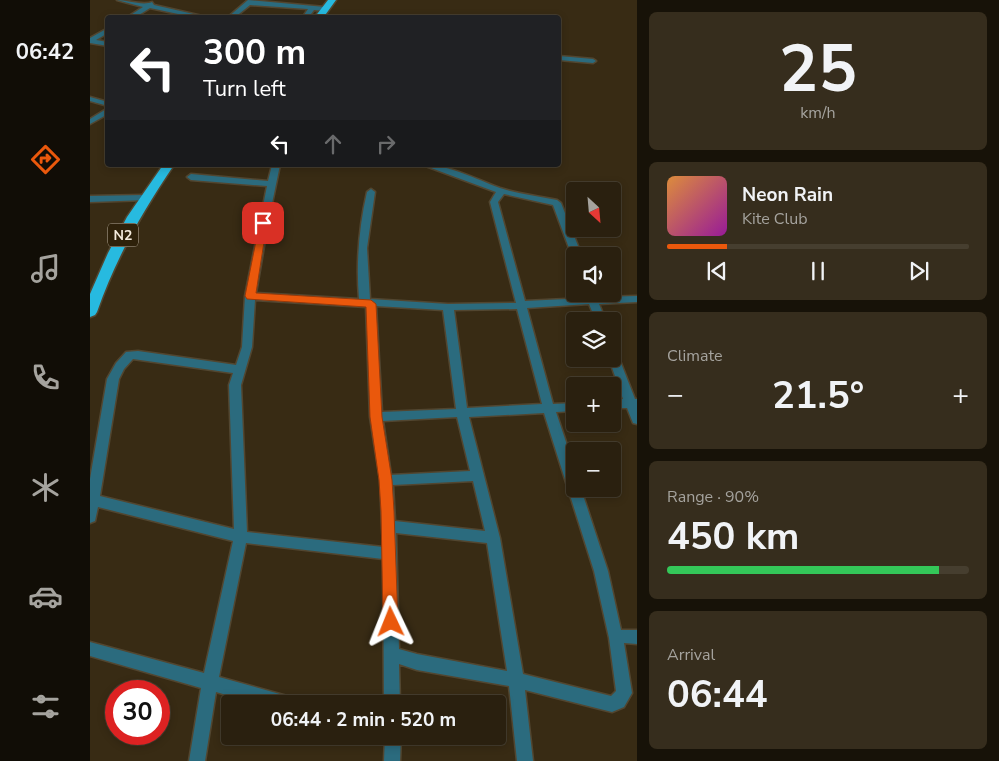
<!DOCTYPE html>
<meta charset="utf-8">
<style>
:root{--surface:#2a200f;--page:#362d1d;--text:#f1f3f6;--muted:#a5a39e;--line:#463e2f;--accent:#ea580c}
body{margin:0;font-family:"Nunito Sans",sans-serif;background:var(--page);color:var(--text);height:100vh;display:flex;flex-direction:column;font-size:19px;white-space:nowrap}
*{box-sizing:border-box;margin:0}
p{font-size:16px;color:var(--muted)}
.icon{flex:none;width:28px;height:28px;fill:none;stroke:currentColor;stroke-width:2;stroke-linecap:round;stroke-linejoin:round}
.map{position:relative;flex:1;overflow:hidden}
.sheet{display:flex;flex-direction:column;gap:12px;padding:12px;background:#171208;width:362px}
.sheet>*{flex:none}
.hud{position:absolute;left:15px;top:15px;width:456px;height:152px;border-radius:5px;box-shadow:0 2px 8px #0003,0 0 0 1px var(--line);background:#202124;color:#fff;overflow:hidden}
.needle{width:32px;rotate:154deg}
.fabs{position:absolute;left:476px;top:182px;display:grid;gap:10px}
.fabs a{display:grid;place-items:center;width:55px;height:55px;border-radius:5px;background:var(--surface);box-shadow:0 2px 8px #0003,0 0 0 1px var(--line);font-size:25px}
.speed{position:absolute;left:15px;top:680px;display:flex;gap:10px;font-size:25px;font-weight:700;text-align:center}
.speed>*{display:grid;place-content:center;width:65px;height:65px;border-radius:50%;background:var(--surface);box-shadow:0 2px 8px #0003,0 0 0 1px var(--line);line-height:1}
.speed .limit{border:8px solid #d22;background:#fff;color:#111}
.pin{position:absolute;display:grid;place-items:center;width:42px;height:42px;color:#fff;margin:-21px;border-radius:10px;box-shadow:0 2px 8px #0006}
.me{position:absolute;width:55px;margin:-28px;rotate:358deg;stroke-linejoin:round;filter:drop-shadow(0 0 4px #0008)}
.turn{display:flex;align-items:center;gap:18px;height:105px;padding:0 15px;font-size:22px}
.turn .icon{width:65px;height:65px;stroke-width:2.5}
.turn b{display:block;font-size:35px;line-height:42px}
.lanes{display:flex;align-items:center;height:48px;padding:0 15px;background:#0003;justify-content:center;gap:25px;direction:ltr}
.lanes .off{opacity:.35}
.big{font-size:38px;font-weight:700;line-height:1.1}
.sheet .tile{flex:1;display:flex;flex-direction:column;justify-content:center;gap:8px;min-width:0;padding:0 18px;border-radius:8px;background:var(--page)}
.sheet .dial{align-items:center;gap:0}
.dial b{font-size:65px;line-height:1}
.song{display:flex;align-items:center;gap:15px}
.cover{width:60px;height:60px;border-radius:8px;background:linear-gradient(135deg,hsl(30 70% 55%),hsl(300 70% 35%))}
.played{height:5px;border-radius:2px;background:linear-gradient(90deg,var(--accent) 20%,var(--line) 20%)}
.keys{display:flex;justify-content:space-around;direction:ltr}
.heat{display:flex;justify-content:space-between;align-items:center;font-size:28px;direction:ltr}
.charge{height:8px;border-radius:4px;background:linear-gradient(90deg,#34c759 90%,var(--line) 0)}
.trip{position:absolute;left:131px;top:695px;width:285px;height:50px;border-radius:5px;background:var(--surface);box-shadow:0 2px 8px #0003,0 0 0 1px var(--line);font-weight:700;line-height:50px;text-align:center}
main{display:flex;flex:1;min-height:0}
.menu{display:flex;flex-direction:column;width:90px;justify-content:space-around;align-items:center;background:#110d06;color:var(--muted)}
.menu .icon{width:35px;height:35px}
.menu .selected{color:var(--accent)}
.menu b{font-size:22px;color:var(--text)}
.map>svg:first-child{display:block}
</style>
<main>
<nav class="menu">
<b>06:42</b>
<svg class="icon selected" aria-label="directions" viewBox="0 0 24 24"><path d="M12 3l9 9-9 9-9-9zM9 14v-3h6M13 9l2 2-2 2"/></svg>
<svg class="icon" aria-label="music" viewBox="0 0 24 24"><path d="M9 18V5l10-2v13"/><circle cx="6" cy="18" r="3"/><circle cx="16" cy="16" r="3"/></svg>
<svg class="icon" aria-label="phone" viewBox="0 0 24 24"><path d="M5 4h4l2 5-3 2q2 4 5 5l2-3 5 2v4C11 20 4 13 5 4z"/></svg>
<svg class="icon" aria-label="climate" viewBox="0 0 24 24"><path d="M12 3v18M4 7l16 10M4 17L20 7"/></svg>
<svg class="icon" aria-label="car" viewBox="0 0 24 24"><path d="M5 17H2v-5l4-1 3-4h7l3 4 3 1v5h-3M9 17h6M6 11h13"/><circle cx="7" cy="17" r="2"/><circle cx="17" cy="17" r="2"/></svg>
<svg class="icon" aria-label="filters" viewBox="0 0 24 24"><path d="M4 7h16M4 17h16"/><circle cx="9" cy="7" r="2"/><circle cx="15" cy="17" r="2"/></svg>
</nav>
<div class="map">
<svg width="547" height="761" viewBox="0 0 547 761">
<rect width="100%" height="100%" fill="#382b14"/>
<g fill="none" stroke-linecap="round" stroke-linejoin="round">
<g stroke="#524630" stroke-width="3">
<path id="minor" d="M27 0C37 0 53 6 62 2L64 5 121 18H107L60 8 44 18H36L53 7Z
M158 0 235 7 238 9 235 11 224 10 218 18H212L218 9 160 5 144 18H137Z
M18 28V33L6 40 18 42V46L0 43V38Z
M469 56 503 59 506 61 503 63 469 60Z
M0 97 18 102V106L0 101Z
M18 108V114L0 124V119Z
M182 165H190L178 223 166 293 269 299C266 263 269 227 277 192L281 189 285 192 277 248 280 299 358 304 426 303 400 202 406 192 333 165C361 165 385 179 410 188 428 194 448 196 467 200L471 203 492 256H485V258L482 256 463 205 414 194 408 202 435 301 497 298V294H505L507 297 547 296V302L509 304 516 321H506L499 304 437 308 463 404 485 403V411L466 412 485 469V489H491L518 571 531 630H547V644L534 643 542 693 534 707 522 712 435 690 443 761H427L419 686 327 670 309 664 310 704H294L293 559 156 543 129 677 197 696 203 698 205 704H168L126 692 115 761H99L111 688 0 656V642L114 673 143 541 8 507 5 521 0 523V479L17 379 26 363 36 352 48 351 146 365 152 347 155 296 177 186 101 180 97 177 101 174 178 181ZM165 300 276 307 280 417 290 480 293 547 157 532 151 385 162 347ZM286 306 353 310 366 409 292 412ZM427 309 452 404 377 408 364 310ZM43 359 143 373 139 385 144 529 10 496 29 379 34 369ZM454 413 504 571 519 638 526 691 521 696 433 674 410 538 379 417ZM367 417 380 471 301 475 293 421ZM383 481 395 531 305 521 303 485ZM306 533 397 543 417 671 327 654 309 649Z
M54 195 57 196V200L0 202V196Z
M522 349 527 353 545 399H547V424L543 423 537 408H522V400L533 399 519 359H522Z
M295 736H311L310 761H294Z"/>
</g>
<g stroke="#524630" stroke-width="3">
<path id="highway" d="M238 0H246L233 18H224Z
M73 165H84C52 212 26 258 7 312L5 315 0 317V294L18 253 37 217Z"/>
</g>
<use href="#minor" fill="#2b6b7e" fill-rule="evenodd"/>
<use href="#highway" fill="#27bae0" fill-rule="evenodd"/>
</g>
<path fill="#ea580c" stroke="#983908" d="M170 221H176L177 223 166 293 281 300 286 304 292 417 302 480 304 511 308 622 306 626 301 629 296 626 293 622 291 511 289 480 280 417 276 307 157 299 155 296Z"/>
<g text-anchor="middle" stroke-width="5" stroke-linejoin="round" paint-order="stroke">
<rect fill="#2e210a" stroke="#b9ae9e" stroke-width="1" x="18" y="223.5" width="30" height="23" rx="4"/>
<g font-size="14" font-weight="bold" fill="#f4ebdd">
<text x="33" y="240">N2</text>
</g>
</g>
</svg>
<div class="fabs">
<a><svg class="needle" viewBox="-14 -14 28 28"><path d="M0-13l5 13h-10z" fill="#e53935"/><path d="M0 13l5-13h-10z" fill="#a5a39e"/></svg></a>
<a><svg class="icon" aria-label="sound" viewBox="0 0 24 24"><path d="M4 9h4l5-4v14l-5-4H4zM17 9q2 3 0 6"/></svg></a>
<a><svg class="icon" aria-label="layers" viewBox="0 0 24 24"><path d="M12 4l9 5-9 5-9-5zM3 14l9 5 9-5"/></svg></a>
<a>+</a>
<a>−</a>
</div>
<div class="speed"><div class="limit">30</div></div>
<div class="pin" style="left:173px;top:223px;background:#d93025"><svg class="icon" aria-label="arrive" viewBox="0 0 24 24"><path d="M6 21V4h12l-3 4 3 4H6"/></svg></div>
<svg class="me" style="left:301px;top:622px" viewBox="-20 -20 40 40"><path d="M0-17L14 15 0 8-14 15z" fill="#ea580c" stroke="#fff" stroke-width="4"/></svg>
<div class="trip">06:44 · 2 min · 520 m</div>
<div class="hud">
<div class="turn"><svg class="icon" aria-label="left" viewBox="0 0 24 24"><path d="M17 20v-9H6M10 6l-5 5 5 5"/></svg><div><b>300 m</b>Turn left</div></div>
<div class="lanes"><svg class="icon" aria-label="left" viewBox="0 0 24 24"><path d="M17 20v-9H6M10 6l-5 5 5 5"/></svg><svg class="icon off" aria-label="ahead" viewBox="0 0 24 24"><path d="M12 20V5M6 11l6-6 6 6"/></svg><svg class="icon off" aria-label="right" viewBox="0 0 24 24"><path d="M7 20v-9h11M14 6l5 5-5 5"/></svg></div>
</div>
</div>
<section class="sheet">
<div class="tile dial"><b>25</b><p>km/h</p></div>
<div class="tile">
<div class="song"><i class="cover"></i><div><b>Neon Rain</b><p>Kite Club</p></div></div>
<div class="played"></div>
<div class="keys"><svg class="icon" aria-label="previous" viewBox="0 0 24 24"><path d="M18 5L8 12l10 7zM5 5v14"/></svg><svg class="icon" aria-label="pause" viewBox="0 0 24 24"><path d="M8 5v14M16 5v14"/></svg><svg class="icon" aria-label="next" viewBox="0 0 24 24"><path d="M6 5l10 7-10 7zM19 5v14"/></svg></div>
</div>
<div class="tile"><p>Climate</p>
<div class="heat"><a>−</a><b class="big">21.5°</b><a>+</a></div>
</div>
<div class="tile"><p>Range · 90%</p><b class="big">450 km</b><div class="charge"></div></div>
<div class="tile"><p>Arrival</p><b class="big">06:44</b></div>
</section>
</main>
